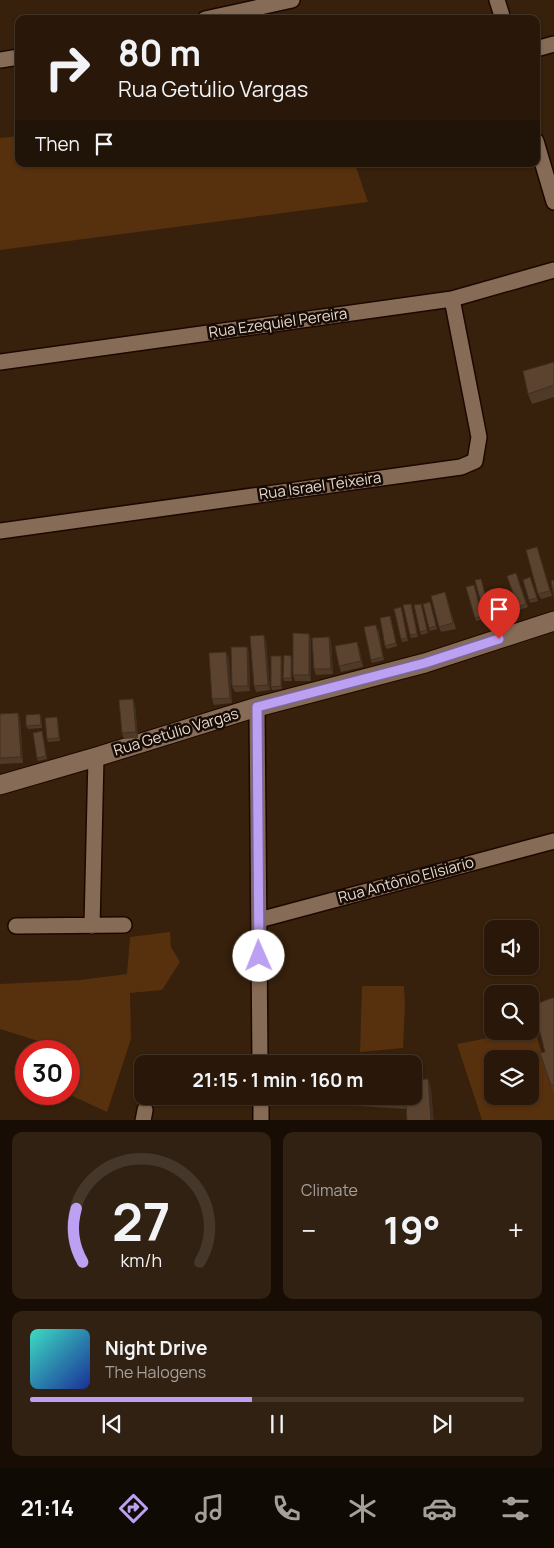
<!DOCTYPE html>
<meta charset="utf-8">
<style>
:root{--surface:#291809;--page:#312112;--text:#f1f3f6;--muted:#a5a09c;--line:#45372a;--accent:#bca0f2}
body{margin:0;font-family:Manrope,sans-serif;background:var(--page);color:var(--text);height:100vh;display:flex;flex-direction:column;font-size:19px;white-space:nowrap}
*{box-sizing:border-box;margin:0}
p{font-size:16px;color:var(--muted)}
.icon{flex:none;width:28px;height:28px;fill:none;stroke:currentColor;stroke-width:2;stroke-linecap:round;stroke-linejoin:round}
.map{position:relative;height:1120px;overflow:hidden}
.side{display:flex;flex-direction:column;gap:12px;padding:12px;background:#170d05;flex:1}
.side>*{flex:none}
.hud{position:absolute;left:15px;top:15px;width:525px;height:152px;border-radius:10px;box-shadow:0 1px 4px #0004,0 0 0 1px var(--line);background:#291809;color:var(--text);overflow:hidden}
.tools{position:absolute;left:484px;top:920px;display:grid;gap:10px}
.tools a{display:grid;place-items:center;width:55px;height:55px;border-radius:10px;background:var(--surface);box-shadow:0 1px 4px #0004,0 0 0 1px var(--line);font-size:25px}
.speed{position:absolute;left:15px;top:1040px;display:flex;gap:10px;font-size:25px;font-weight:700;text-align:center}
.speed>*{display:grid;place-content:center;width:65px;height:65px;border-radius:50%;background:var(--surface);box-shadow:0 1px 4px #0004,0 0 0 1px var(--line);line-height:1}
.speed .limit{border:8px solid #d22;background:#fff;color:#111}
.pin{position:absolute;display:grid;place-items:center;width:42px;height:42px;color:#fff;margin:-51px -21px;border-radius:50% 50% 50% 0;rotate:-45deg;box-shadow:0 0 5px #0007}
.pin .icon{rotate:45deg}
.me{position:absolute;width:55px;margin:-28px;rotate:359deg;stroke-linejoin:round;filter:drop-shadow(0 0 4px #0008)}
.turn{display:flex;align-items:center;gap:18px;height:105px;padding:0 20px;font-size:22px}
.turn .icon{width:65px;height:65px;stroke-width:2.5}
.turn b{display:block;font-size:35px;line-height:42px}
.then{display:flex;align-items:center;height:48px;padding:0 20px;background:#0003;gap:10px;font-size:19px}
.big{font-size:38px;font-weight:700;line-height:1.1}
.side .widget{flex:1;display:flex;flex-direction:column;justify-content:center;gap:8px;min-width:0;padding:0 18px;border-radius:10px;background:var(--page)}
.side .dial{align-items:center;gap:0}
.dial svg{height:130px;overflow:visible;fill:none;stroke:var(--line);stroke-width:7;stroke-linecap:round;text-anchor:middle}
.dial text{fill:var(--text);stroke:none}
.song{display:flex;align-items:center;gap:15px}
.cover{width:60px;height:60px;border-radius:8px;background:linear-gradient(135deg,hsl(170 70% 55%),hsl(230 70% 35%))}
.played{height:5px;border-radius:2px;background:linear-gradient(90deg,var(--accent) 45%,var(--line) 45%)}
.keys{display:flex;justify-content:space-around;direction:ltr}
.heat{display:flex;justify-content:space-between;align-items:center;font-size:28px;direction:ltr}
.side .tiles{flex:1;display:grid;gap:12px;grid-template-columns:1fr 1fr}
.widget:last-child{grid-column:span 2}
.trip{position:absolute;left:134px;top:1055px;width:288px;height:50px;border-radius:10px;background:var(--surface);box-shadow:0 1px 4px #0004,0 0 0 1px var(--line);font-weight:700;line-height:50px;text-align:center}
.tabs{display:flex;height:80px;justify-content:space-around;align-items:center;background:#100a04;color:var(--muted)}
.tabs .icon{width:35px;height:35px}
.tabs .on{color:var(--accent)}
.tabs b{font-size:22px;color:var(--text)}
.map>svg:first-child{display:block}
</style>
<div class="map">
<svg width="554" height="1121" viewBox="0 0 554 1121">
<rect width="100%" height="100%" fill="#37200c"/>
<path fill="#57300e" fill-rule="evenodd" d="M19 136V164H355L368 202 0 250V138Z
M170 932 171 947 180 962 162 990 130 993 131 1039 107 1112 68 1094 69 1051H38V1041L0 1029V984L80 980 127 974 130 937Z
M362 986H404L405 1005 403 1048 360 1052Z
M532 1021 554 1093V1120H482L457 1044 498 1036 509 1031H530V1022ZM492 1059H530V1096H492Z"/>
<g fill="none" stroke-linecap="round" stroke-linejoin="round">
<g stroke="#1d0800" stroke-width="18">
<path id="minor" d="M497 0 503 19
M205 19 292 0
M536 49 554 44
M0 60 19 57
M536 141 554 202
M0 362 452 299 554 270
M0 531 461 467 475 461 479 437 452 299
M257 707 260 1064
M259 920 554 841
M16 926 124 925
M92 926 96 757
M261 1096V1121
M143 1121 145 1110"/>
</g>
<g stroke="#1d0800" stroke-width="21">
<path id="tertiary" d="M0 785 96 757 257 707 425 663 554 621"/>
</g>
<use href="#minor" stroke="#866b56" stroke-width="15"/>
<use href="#tertiary" stroke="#866b56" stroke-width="19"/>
</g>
<path fill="#4f3a28" d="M554 362V397L532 404 528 394Z
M537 547 552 596 541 599 538 594Z
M516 573 528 607 519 610 507 576Z
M530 577 538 601 530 603 523 580Z
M481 579 490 612 484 614 475 580Z
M474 585 484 619 476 621 466 587Z
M445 592 456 629 441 632 439 627Z
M431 605 437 629 430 631 429 628Z
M412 607 418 637 411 638 410 635Z
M422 607 428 633 421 635 420 632Z
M402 610 408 641 402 642 401 639Z
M391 619 397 646 387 649 385 646Z
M378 628 384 660 372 663 371 660Z
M309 634 311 639V681H295L293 675Z
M329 637 331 642 333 674 316 675 314 669Z
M266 641 270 690 256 692 254 686Z
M247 647 249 653 250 691 235 692 232 686Z
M359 647 363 667 341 672 339 666Z
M229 658 232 703 214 705 212 699Z
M282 658V689L272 690 271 687Z
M292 659V681H284L283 678Z
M133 699 135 705 138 738 124 739 122 733Z
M18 713 20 719 23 763 0 764V714Z
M41 717 42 728 28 729 26 726Z
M58 720 60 741 48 742 47 739Z
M42 731 47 759 38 761 37 758Z
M554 998V1094L540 1053 545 1052Z
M431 1087 406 1109 358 1106 355 1098Z"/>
<path fill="#402f21" d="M309 634 311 639V681L309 675Z
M264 635 266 641 270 690 268 685Z
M329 637 331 642 333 674 331 669Z
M357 642 359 647 363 667 361 661Z
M247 647 249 653 250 691 248 686Z
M226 652 229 658 232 703 230 698Z
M281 656 282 658V689L281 686Z
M291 656 292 659V681L291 678Z
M133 699 135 705 138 738 136 732Z
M18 713 20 719 23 763 21 757Z
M57 717 58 720 60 741 59 738Z
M428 1079 431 1087 434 1121H431Z"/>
<path fill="#5c432f" stroke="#402f21" d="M554 362V385L528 394 523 371Z
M537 547 550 591 538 594 526 550Z
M516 573 526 604 518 607 507 576Z
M530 577 537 598 529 600 523 580Z
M481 579 489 609 483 611 475 580Z
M554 580V596L551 581Z
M474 585 482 616 475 618 466 587Z
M445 592 453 623 439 627 431 596Z
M430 602 436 626 429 628 423 604Z
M411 604 417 634 410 635 403 605Z
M421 604 427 630 420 632 414 605Z
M401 607 407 638 401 639 394 609Z
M390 616 396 643 385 646 380 618Z
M376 625 383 657 371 660 364 627Z
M293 633 309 634V675H293Z
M264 635 268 685 254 686 250 636Z
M329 637 331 669H314L312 638Z
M357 642 361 661 339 666 335 646Z
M231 647H247L248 686H232Z
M226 652 230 698 212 699 209 653Z
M284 655 291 656V678H283Z
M271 656H281V686L271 687Z
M133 699 136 732 122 733 119 700Z
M18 713 21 757 0 758V714Z
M40 714 41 725 26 726V715Z
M57 717 59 738 47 739 45 718Z
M42 731 46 756 37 758 33 733Z
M552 998H554V1085H551L540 1053 545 1052 533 1005Z
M428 1079 431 1121H407L406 1101 355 1098V1096H412V1080Z"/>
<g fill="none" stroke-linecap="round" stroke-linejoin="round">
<g stroke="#7a689d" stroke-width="12">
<path id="route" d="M259 956 257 707 425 663 499 639"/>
</g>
<use href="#route" stroke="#bca0f2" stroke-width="9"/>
</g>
<g text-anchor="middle" stroke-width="5" stroke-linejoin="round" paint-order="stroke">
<g font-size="15" fill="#e8d8cd" stroke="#160c05">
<text transform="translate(278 323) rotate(-8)" y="5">Rua Ezequiel Pereira</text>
<text transform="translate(320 486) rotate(-8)" y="5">Rua Israel Teixeira</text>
<text transform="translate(176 732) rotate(-17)" y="5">Rua Getúlio Vargas</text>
<text transform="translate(406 880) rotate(-15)" y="5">Rua Antônio Elisiario</text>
</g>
</g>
</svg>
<div class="tools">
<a><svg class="icon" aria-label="sound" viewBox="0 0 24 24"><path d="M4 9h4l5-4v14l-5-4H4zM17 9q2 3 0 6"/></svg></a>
<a><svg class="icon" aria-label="search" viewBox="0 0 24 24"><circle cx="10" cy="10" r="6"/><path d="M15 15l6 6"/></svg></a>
<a><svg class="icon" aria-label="layers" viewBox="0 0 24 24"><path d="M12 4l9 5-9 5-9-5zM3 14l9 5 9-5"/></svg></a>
</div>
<div class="speed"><div class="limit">30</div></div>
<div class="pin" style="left:499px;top:639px;background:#d93025"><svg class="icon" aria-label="arrive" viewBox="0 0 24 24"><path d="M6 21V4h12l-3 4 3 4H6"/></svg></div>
<svg class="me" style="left:259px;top:956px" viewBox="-20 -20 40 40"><circle r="19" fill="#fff"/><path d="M0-13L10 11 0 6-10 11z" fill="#bca0f2"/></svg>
<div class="trip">21:15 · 1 min · 160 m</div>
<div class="hud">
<div class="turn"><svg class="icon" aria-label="right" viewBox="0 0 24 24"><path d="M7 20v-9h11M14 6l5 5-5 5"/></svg><div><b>80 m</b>Rua Getúlio Vargas</div></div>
<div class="then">Then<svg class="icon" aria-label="arrive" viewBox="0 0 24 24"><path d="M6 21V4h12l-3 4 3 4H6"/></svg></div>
</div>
</div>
<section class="side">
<div class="tiles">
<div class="widget dial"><svg viewBox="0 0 100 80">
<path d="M14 69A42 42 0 1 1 86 69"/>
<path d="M14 69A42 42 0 0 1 10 36" stroke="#bca0f2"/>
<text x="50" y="56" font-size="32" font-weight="700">27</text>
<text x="50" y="72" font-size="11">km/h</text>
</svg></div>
<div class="widget"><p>Climate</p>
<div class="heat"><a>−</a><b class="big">19°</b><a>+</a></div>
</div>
<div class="widget">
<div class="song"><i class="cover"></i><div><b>Night Drive</b><p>The Halogens</p></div></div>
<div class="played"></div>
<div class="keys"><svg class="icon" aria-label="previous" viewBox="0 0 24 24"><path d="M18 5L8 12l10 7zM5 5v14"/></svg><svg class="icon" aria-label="pause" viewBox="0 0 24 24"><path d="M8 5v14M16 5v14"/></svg><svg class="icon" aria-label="next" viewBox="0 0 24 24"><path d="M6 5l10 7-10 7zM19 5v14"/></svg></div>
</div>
</div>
</section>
<nav class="tabs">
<b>21:14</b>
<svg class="icon on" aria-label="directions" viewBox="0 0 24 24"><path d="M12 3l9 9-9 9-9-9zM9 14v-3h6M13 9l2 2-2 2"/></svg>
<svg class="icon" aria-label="music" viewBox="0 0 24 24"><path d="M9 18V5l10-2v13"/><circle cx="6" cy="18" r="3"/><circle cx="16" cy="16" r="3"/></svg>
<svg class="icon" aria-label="phone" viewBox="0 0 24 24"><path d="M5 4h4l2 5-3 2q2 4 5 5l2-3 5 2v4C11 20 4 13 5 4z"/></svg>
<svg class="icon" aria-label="climate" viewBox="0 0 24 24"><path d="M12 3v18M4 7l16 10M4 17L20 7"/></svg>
<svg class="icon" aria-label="car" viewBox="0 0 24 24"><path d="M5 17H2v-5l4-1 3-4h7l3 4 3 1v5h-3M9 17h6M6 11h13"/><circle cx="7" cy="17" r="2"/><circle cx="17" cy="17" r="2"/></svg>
<svg class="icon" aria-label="filters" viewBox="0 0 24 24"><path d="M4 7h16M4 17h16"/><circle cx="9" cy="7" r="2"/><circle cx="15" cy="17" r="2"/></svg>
</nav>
